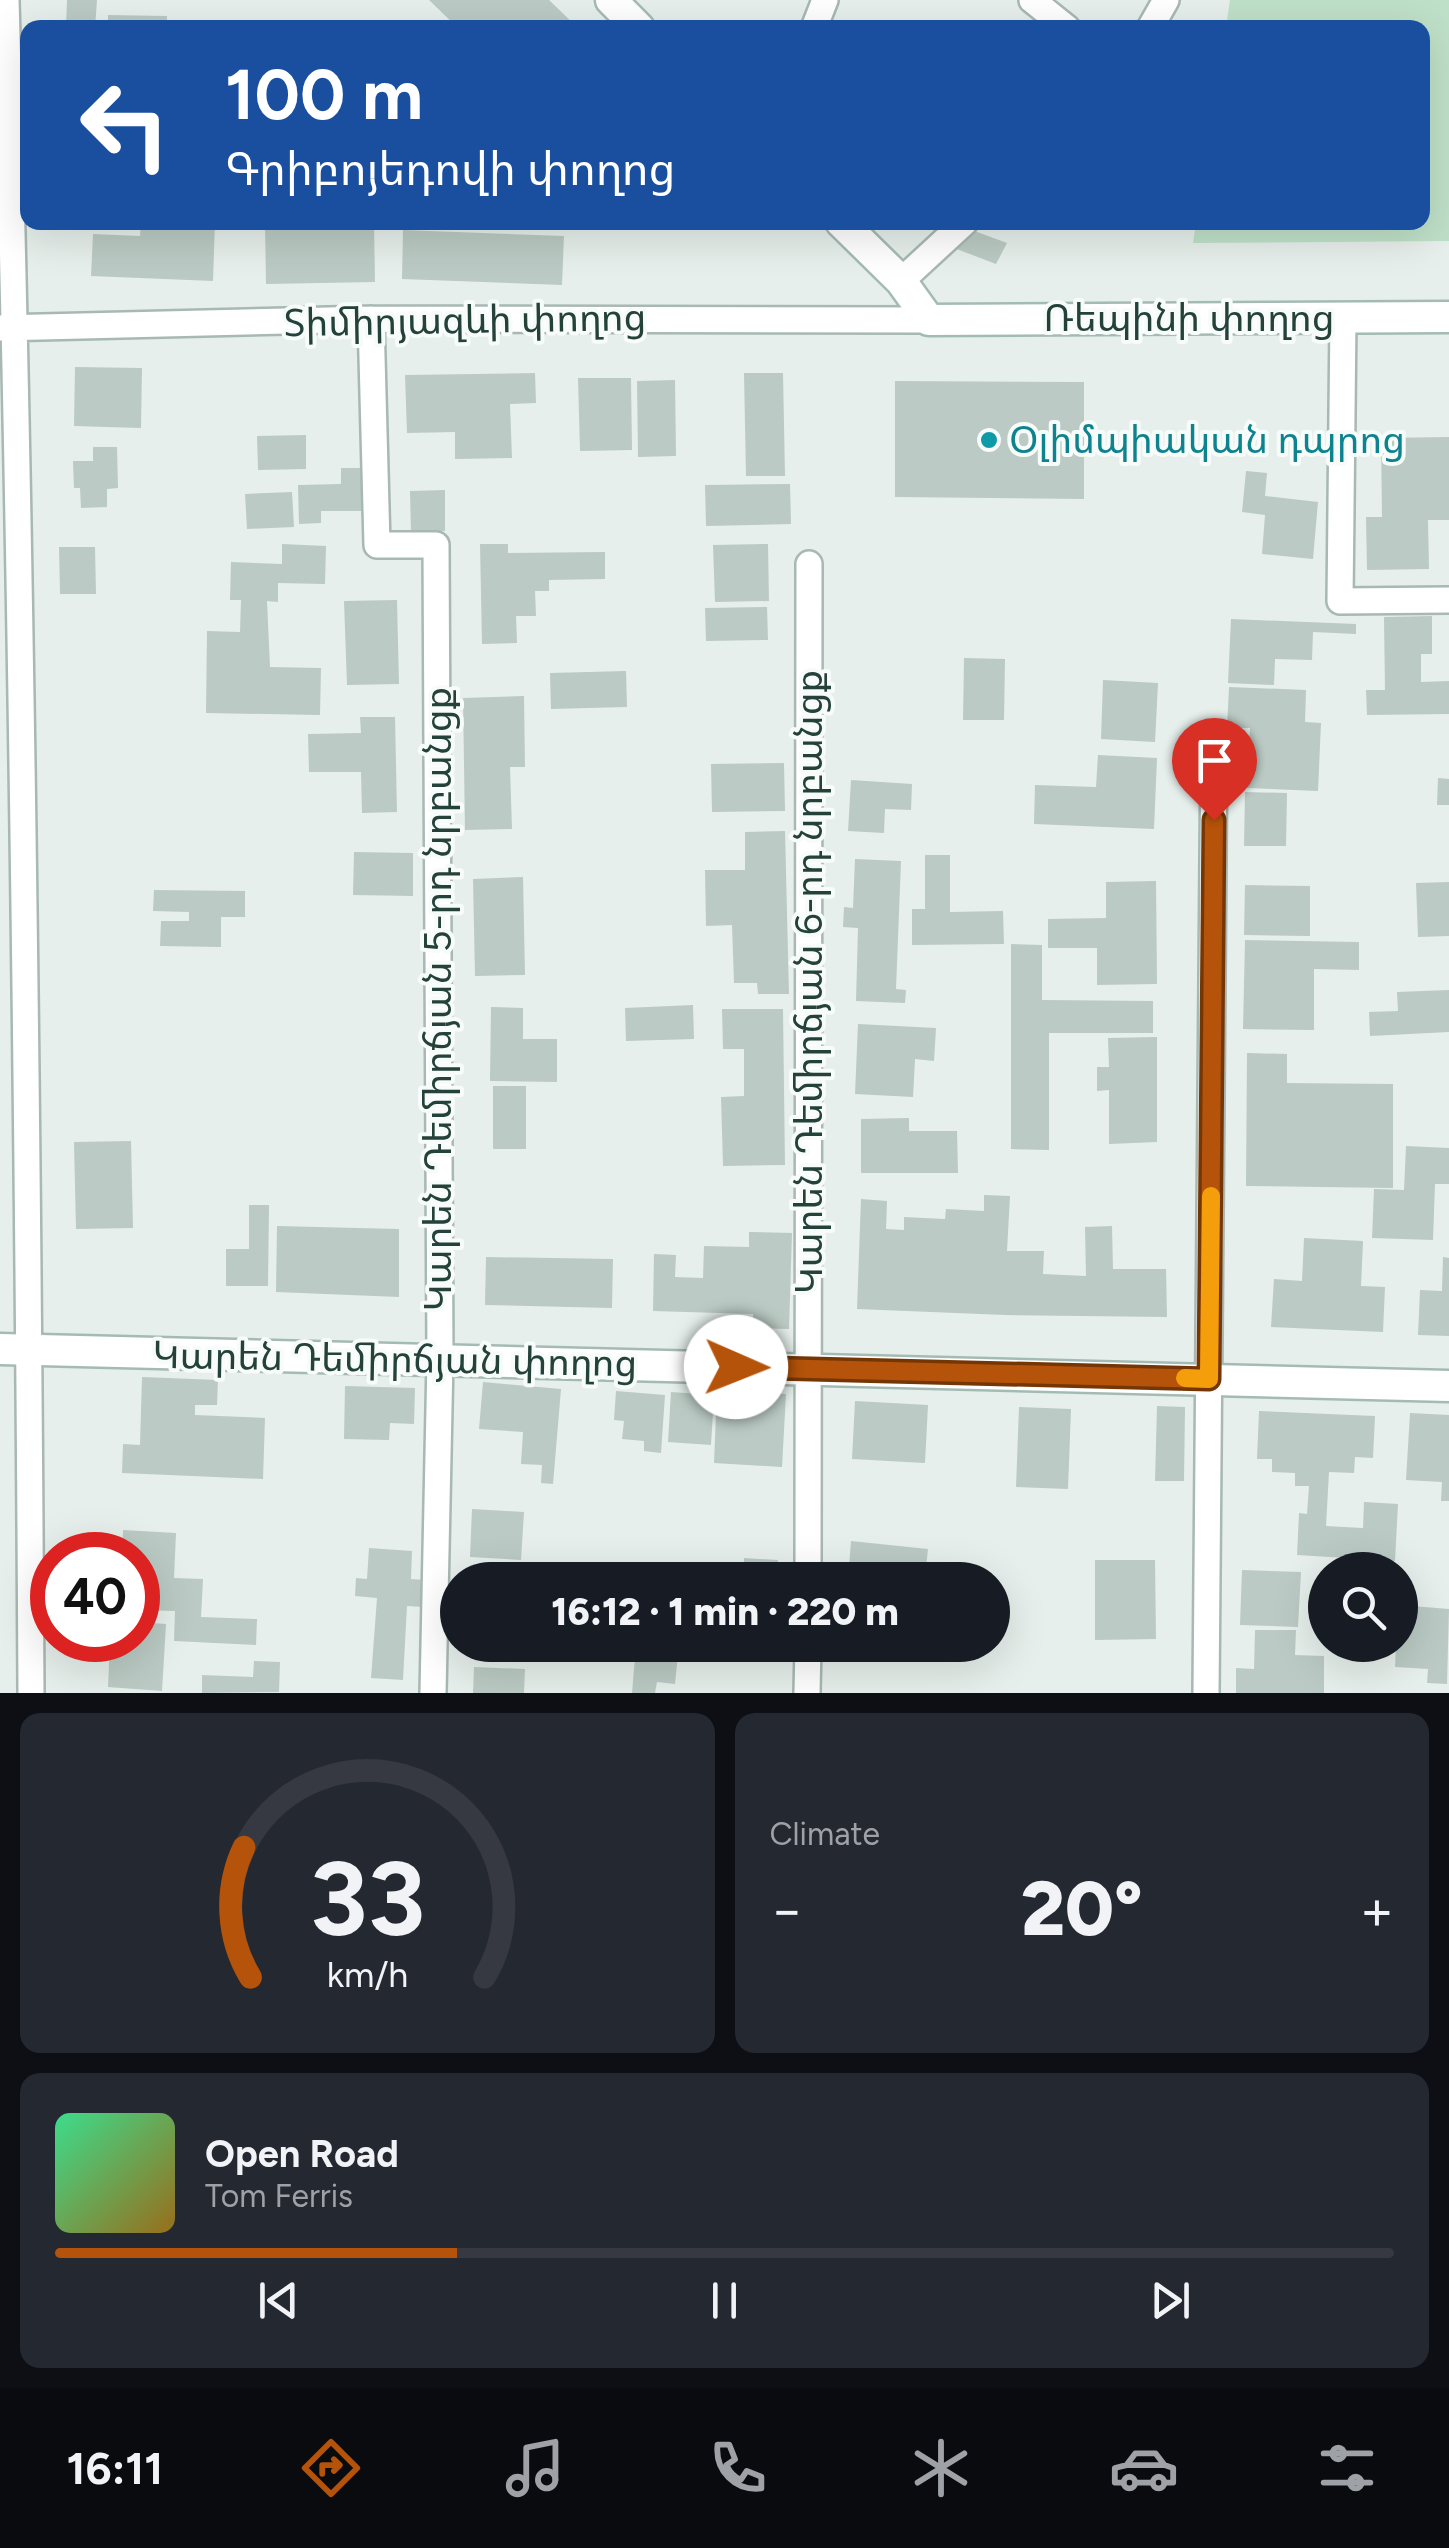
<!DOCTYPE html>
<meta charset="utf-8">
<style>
:root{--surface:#171b24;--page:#242831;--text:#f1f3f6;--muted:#9ea1a6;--line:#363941;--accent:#b45309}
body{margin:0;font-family:Figtree,"Noto Sans Armenian",sans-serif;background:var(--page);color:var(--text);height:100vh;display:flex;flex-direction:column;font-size:38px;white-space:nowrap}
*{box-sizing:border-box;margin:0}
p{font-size:32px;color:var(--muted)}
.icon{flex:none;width:55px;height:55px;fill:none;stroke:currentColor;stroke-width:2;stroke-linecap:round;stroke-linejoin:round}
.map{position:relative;height:1693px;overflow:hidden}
.drawer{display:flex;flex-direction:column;gap:20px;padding:20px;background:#0d0f14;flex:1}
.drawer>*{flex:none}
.hud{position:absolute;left:20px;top:20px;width:1410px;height:210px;border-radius:20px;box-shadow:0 10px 40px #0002;background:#1a4fa0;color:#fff;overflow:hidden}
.buttons{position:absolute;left:1308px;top:1552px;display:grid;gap:20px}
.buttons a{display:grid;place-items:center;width:110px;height:110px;border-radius:50%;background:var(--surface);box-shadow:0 10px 40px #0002;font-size:50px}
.speed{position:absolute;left:30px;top:1532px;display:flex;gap:20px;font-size:50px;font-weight:700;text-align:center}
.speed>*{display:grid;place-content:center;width:130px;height:130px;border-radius:50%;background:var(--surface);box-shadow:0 10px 40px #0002;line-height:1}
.speed .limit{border:15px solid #d22;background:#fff;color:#111}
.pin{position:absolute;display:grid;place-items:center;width:85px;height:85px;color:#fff;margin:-102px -42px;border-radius:50% 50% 50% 0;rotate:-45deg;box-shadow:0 0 10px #0007}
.pin .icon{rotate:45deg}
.me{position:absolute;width:110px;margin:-55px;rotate:91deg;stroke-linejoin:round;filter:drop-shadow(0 0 8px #0008)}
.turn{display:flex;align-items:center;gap:35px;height:210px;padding:0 40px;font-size:45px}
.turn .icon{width:130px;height:130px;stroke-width:2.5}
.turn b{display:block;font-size:70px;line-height:85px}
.big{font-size:75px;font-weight:800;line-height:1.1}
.drawer .card{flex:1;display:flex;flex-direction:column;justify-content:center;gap:15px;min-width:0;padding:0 35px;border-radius:20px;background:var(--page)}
.drawer .dial{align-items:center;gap:0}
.dial svg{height:260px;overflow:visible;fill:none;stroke:var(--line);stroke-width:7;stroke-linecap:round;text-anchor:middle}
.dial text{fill:var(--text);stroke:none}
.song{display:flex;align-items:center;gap:30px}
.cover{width:120px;height:120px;border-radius:15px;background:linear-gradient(135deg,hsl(150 70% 55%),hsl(40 70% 35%))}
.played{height:10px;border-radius:5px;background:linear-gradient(90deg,var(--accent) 30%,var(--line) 30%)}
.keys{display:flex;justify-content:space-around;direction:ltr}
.heat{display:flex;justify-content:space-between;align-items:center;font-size:55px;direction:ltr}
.drawer .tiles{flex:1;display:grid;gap:20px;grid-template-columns:1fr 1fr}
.card:last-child{grid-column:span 2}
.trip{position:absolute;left:440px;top:1562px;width:570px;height:100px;border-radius:50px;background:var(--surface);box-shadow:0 10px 40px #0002;font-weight:800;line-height:100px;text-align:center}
.tab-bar{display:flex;height:160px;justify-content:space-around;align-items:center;background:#090b0e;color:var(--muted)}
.tab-bar .icon{width:70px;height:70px}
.tab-bar .current{color:var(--accent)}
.tab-bar b{font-size:45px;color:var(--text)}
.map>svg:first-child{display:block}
</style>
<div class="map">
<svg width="1449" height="1693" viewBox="0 0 1449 1693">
<rect width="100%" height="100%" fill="#e6efeb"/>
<path fill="#bfe0c8" d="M1230 0H1449V241L1193 243 1196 223 1422 222V28L1226 27Z"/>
<path fill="#bbcac4" d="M67 0H97L95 28H66Z
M429 0H549L578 28H458Z
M108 15 167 16V28H108Z
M141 222H215L213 281 91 276 93 234 140 236Z
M265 222H374L375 282 266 284Z
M1031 222H1141V230L1031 228Z
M969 229 1007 243 996 264 954 248Z
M403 230 564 236 562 285 402 279Z
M75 367 142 368 141 428 74 426Z
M535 373 536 403 510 404 512 458 455 459V432L407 433 405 375Z
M744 373H783L785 476H746Z
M578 378H631L632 450 580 451Z
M675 380 676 456 638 457 637 381Z
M895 381 1084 382V499L895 497Z
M306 435V469L258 470 257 436Z
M1449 437V520H1428L1429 569 1367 570 1366 517H1382L1381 438Z
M93 447H117L118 488 107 489V507L81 508 80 488H74L73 461H93Z
M341 468H365L366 511H321V523L299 524 298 485 341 484Z
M1246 471 1267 473 1265 496 1318 502 1313 559 1262 554 1265 515 1242 512Z
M790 484 791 524 706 526 705 485Z
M445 490V531L411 532 410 491Z
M292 492 294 527 247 529 245 494Z
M282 544 326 546 325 584 278 583V602L267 601 270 667 321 668 320 715 206 713 207 631 240 632 241 600H230L231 562 282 564Z
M480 544H508V553L605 552V579L549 580V591H535L536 616H516L517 643 482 644Z
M768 544 769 601 715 602 713 545Z
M59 547H95L96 594H60Z
M397 600 399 684 347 685 344 601Z
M767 607 768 640 706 641 705 608Z
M1432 616V654H1421V682L1449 681V714L1367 715 1366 690H1385L1384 617Z
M1231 619 1356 624V634L1313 632 1312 660 1275 659 1274 685 1228 683Z
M964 658 1005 659 1004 720H963Z
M626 671 627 707 551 709 550 673Z
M1103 680 1158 683 1155 742 1101 739Z
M1229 687 1306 690 1305 722 1321 723 1318 791 1247 788 1250 728H1227Z
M524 696 525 767H510L512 829 465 830 463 698Z
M360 717H395L397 812 362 813 361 772H309L308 734 361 733Z
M1098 755 1157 758 1154 829 1034 824 1035 785 1096 787Z
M784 763 785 811 712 812 711 764Z
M1438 778 1449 779V805H1437Z
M851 780 912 784 911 810 885 809 884 833 848 831Z
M1245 792 1287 793 1286 846H1244Z
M785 831 789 994H758L757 983H734L732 925 706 926 705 870H745V832Z
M354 852 413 853V896L353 895Z
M925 855H950V912L1003 911 1004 944 912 945V909H925Z
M855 859 901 861 896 989 906 990 905 1003 856 1001 858 928 843 927 844 907 853 908Z
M523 877 525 975 475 976 473 879Z
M1156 881 1157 984 1097 985V948H1048V919L1106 918V882Z
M1449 882V936L1418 937 1416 883Z
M1245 885 1310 886V936L1244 935Z
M154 890 245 891V917H221V947L160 946 161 921H189V912L153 911Z
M1245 940 1359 942V970L1314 969V1030L1243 1029Z
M1011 944 1042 945V1000L1153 1001V1033H1049V1150L1011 1149Z
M1449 990V1032L1370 1036 1369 1012 1398 1011 1397 992Z
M693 1005 694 1039 626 1041 625 1008Z
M491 1007 523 1008V1039H557V1082L490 1081Z
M722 1009H783L785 1165 723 1166 721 1097 744 1096V1049H723Z
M858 1024 936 1028 934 1061 915 1059 913 1097 855 1094Z
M1157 1037V1142L1109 1144V1090L1097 1091V1067H1109L1108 1038Z
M1247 1053 1287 1054V1083L1393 1084V1188L1246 1186Z
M493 1086H526V1149H493Z
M909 1118V1131H957L958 1173H861V1119Z
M131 1141 133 1228 76 1229 74 1142Z
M1406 1146 1449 1148V1184H1435L1433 1240 1372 1238 1374 1189 1404 1190Z
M984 1195 1010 1196 1007 1251H1044L1043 1274 1086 1276 1085 1227 1112 1226 1113 1269H1166L1167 1317 1005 1315 857 1309 861 1199 887 1201 886 1229 904 1230V1217L945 1219 946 1209 984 1211Z
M249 1205H269L268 1286H226V1249H249Z
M277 1226 399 1229V1297L276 1292Z
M749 1232 792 1233 789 1329 753 1328V1314L653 1311 654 1254 676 1255 675 1277 703 1278 704 1246 749 1247Z
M1304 1238 1363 1241 1361 1286 1385 1287 1383 1332 1271 1327 1274 1279 1302 1281Z
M486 1257 613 1259 612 1308 485 1305Z
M1443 1257 1449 1258V1336L1418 1335 1420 1290 1442 1291Z
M142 1377 218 1380 217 1405H195V1415L265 1418 263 1479 122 1473 123 1444 140 1445Z
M483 1382 561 1389 553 1484 541 1483 542 1465 521 1464 523 1432 479 1429Z
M345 1386 415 1388 414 1424 390 1423 389 1440 344 1439Z
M717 1390 786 1394 782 1467 714 1463Z
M616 1391 665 1395 661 1453 644 1451V1441L622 1439 624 1421 614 1420Z
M671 1392 714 1395 711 1445 668 1442Z
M855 1401 928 1405 925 1463 852 1459Z
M1157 1406 1185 1407 1184 1481H1155Z
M1019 1407 1071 1409 1068 1489 1016 1487Z
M1259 1411 1375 1416 1373 1458 1355 1457 1354 1473 1329 1472 1326 1526 1363 1528 1364 1502 1398 1504 1395 1561 1297 1555 1299 1513 1307 1514 1309 1486H1295V1473L1272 1472V1459H1257Z
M1410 1413 1449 1415V1501H1441L1442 1482 1406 1480Z
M472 1509 524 1512 521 1560 470 1557Z
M123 1530 176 1533 174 1578 203 1579 201 1617 257 1619 256 1645 174 1641 175 1611 138 1610V1555H122Z
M851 1541 928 1549 926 1568 948 1569 947 1580H848Z
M369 1548 412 1551 411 1579 425 1580 424 1607 407 1606 403 1680 371 1678 377 1598 355 1596 356 1578 367 1579Z
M744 1558 778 1560 777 1580H711V1575L744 1576Z
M1095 1560H1155L1156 1639 1095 1640Z
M1242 1570 1301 1572 1298 1627 1240 1625Z
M1400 1605 1449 1609 1447 1684 1427 1683 1428 1669 1395 1667 1396 1645H1400Z
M138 1622 166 1624 162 1691 108 1687 110 1640H138Z
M1255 1630H1296L1295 1655 1324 1656V1693H1236V1668L1254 1669Z
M636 1645H679L675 1684 657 1682 655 1693H632Z
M254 1661 280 1662 279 1692 202 1693V1675L253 1677Z
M474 1667 525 1669 524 1693H473Z"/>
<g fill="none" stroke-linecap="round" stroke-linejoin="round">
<g stroke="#a8b8b2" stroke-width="30">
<path id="street" d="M6 0C22 564 28 1129 31 1693
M1032 0 1067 28
M814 28 825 0
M1150 28 1166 0
M901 281 965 222
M1343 318 1340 601 1449 600
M371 319 377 545H436L440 1360 433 1693
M0 328 371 319 929 320
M808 1580 809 564
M807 1693 808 1645
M1206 1693 1214 740"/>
</g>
<g stroke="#a4bbb3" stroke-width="35">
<path id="secondary" d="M611 0 639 28
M841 222 901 281 929 320 1449 317
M0 1349 1449 1386"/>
</g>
<use href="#street" stroke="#fff" stroke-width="25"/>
<use href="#secondary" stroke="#fff" stroke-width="30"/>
</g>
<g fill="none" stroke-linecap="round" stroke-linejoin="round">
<g stroke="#753606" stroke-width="25">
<path id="route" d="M736 1367 1209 1379 1214 820"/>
</g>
<use href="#route" stroke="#b45309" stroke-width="18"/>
<path stroke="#f59e0b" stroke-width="18" d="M1185 1378 1209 1379 1211 1196"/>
</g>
<circle fill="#0f9aa8" stroke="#f7fbf9" stroke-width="4" cx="989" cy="440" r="10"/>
<g text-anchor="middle" stroke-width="8" stroke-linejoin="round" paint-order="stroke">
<g font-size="38" fill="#24423a" stroke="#f7fbf9">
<text x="1189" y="331">Ռեպինի փողոց</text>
<text transform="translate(465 320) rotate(-1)" y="13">Տիմիրյազևի փողոց</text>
<text transform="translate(809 982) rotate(-90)" y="13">Կարեն Դեմիրճյան 6-րդ նրբանցք</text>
<text transform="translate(438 999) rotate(-90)" y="13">Կարեն Դեմիրճյան 5-րդ նրբանցք</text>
<text transform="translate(395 1359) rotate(1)" y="13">Կարեն Դեմիրճյան փողոց</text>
</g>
<g font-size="38" fill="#0d838f" stroke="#f7fbf9" text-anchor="start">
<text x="1009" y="453">Օլիմպիական դպրոց</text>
</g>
</g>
</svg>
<div class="buttons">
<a><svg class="icon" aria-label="search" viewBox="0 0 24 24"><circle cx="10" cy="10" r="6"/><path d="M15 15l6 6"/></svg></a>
</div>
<div class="speed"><div class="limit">40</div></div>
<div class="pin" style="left:1214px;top:820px;background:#d93025"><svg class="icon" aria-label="arrive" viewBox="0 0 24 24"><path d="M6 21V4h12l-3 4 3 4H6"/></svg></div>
<svg class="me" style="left:736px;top:1367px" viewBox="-20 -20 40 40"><circle r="19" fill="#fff"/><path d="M0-13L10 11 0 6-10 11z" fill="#b45309"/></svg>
<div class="trip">16:12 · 1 min · 220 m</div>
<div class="hud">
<div class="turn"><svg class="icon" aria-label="left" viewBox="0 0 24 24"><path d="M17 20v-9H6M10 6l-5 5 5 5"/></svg><div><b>100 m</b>Գրիբոյեդովի փողոց</div></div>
</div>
</div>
<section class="drawer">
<div class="tiles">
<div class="card dial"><svg viewBox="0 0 100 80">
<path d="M14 69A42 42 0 1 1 86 69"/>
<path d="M14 69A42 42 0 0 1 12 29" stroke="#b45309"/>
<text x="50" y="56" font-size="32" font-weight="700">33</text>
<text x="50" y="72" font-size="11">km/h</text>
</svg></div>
<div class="card"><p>Climate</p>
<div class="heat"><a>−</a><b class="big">20°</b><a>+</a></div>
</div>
<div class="card">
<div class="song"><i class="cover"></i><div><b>Open Road</b><p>Tom Ferris</p></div></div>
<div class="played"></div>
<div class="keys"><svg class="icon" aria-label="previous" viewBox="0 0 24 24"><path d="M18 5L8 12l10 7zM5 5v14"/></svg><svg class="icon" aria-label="pause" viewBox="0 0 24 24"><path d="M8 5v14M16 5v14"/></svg><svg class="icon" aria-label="next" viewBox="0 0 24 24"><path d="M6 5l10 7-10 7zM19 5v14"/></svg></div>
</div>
</div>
</section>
<nav class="tab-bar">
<b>16:11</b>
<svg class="icon current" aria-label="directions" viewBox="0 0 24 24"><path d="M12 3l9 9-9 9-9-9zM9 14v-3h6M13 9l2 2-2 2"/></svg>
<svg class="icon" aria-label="music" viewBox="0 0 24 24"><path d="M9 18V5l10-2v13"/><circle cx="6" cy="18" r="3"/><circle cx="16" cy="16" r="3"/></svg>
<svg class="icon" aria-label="phone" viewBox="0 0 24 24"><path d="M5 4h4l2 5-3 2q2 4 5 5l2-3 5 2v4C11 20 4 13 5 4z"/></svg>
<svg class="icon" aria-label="climate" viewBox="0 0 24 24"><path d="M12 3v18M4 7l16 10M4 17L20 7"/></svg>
<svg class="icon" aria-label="car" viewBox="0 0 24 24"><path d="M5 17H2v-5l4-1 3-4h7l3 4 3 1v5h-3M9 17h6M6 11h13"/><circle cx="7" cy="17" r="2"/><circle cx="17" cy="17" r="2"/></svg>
<svg class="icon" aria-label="filters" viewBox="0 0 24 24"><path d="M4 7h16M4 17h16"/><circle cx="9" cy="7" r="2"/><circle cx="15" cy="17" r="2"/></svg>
</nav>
